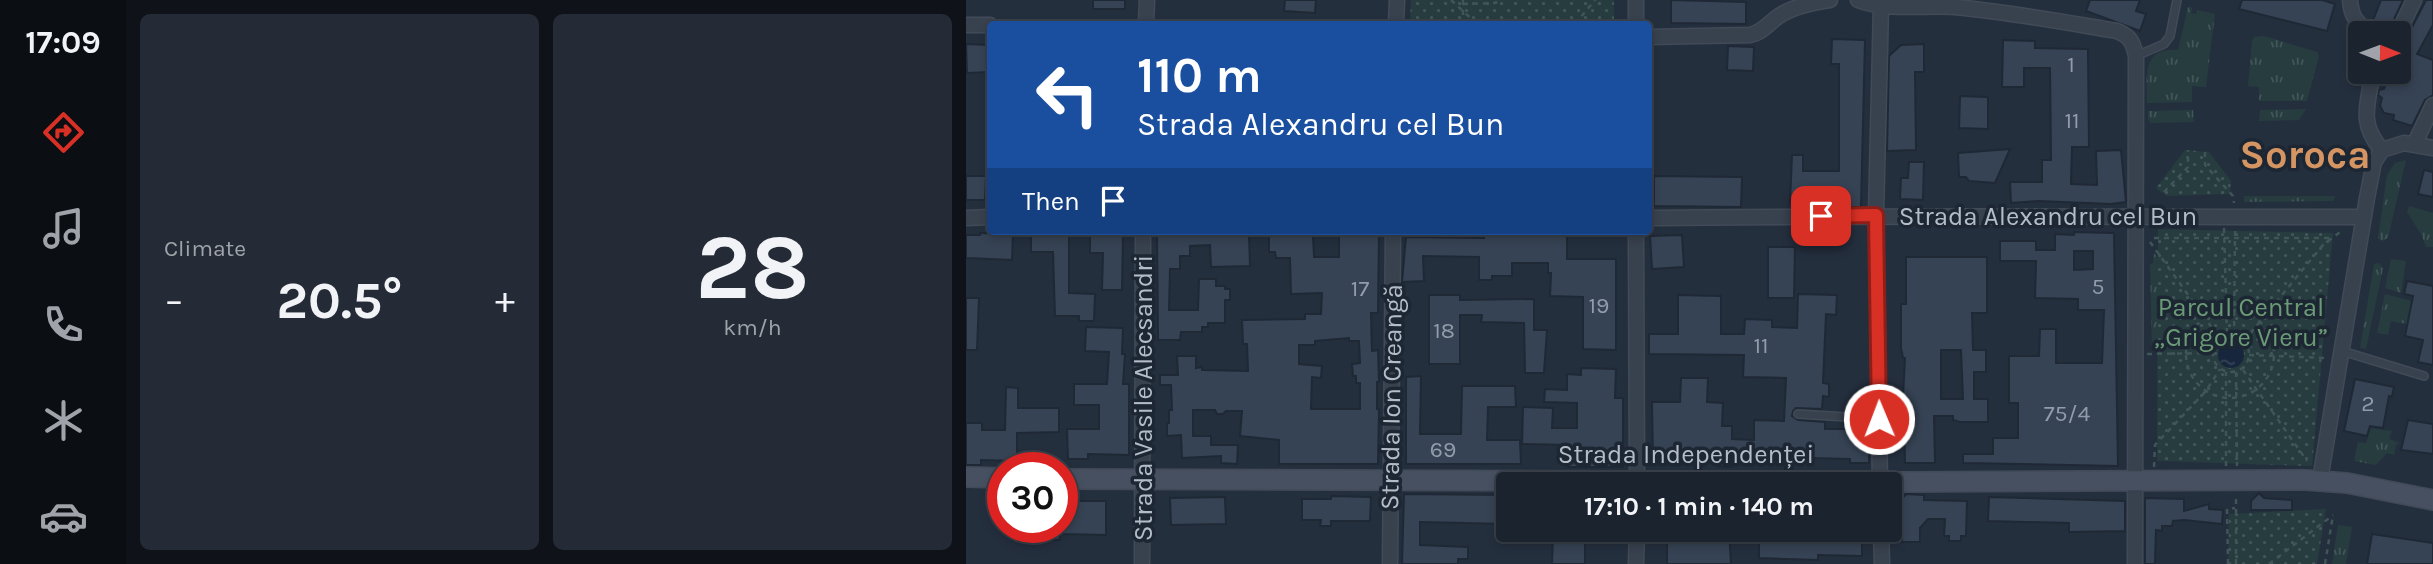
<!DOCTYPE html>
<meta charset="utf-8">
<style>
:root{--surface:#1b232e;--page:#242b36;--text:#f1f3f6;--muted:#a0a4aa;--line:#39404a;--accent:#d93025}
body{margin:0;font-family:Karla,sans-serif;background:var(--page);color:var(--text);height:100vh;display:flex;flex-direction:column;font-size:26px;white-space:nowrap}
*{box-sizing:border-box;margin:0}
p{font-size:23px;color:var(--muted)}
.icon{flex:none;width:38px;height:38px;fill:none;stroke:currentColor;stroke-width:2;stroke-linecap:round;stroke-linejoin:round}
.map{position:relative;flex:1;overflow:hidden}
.drawer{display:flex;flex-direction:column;gap:14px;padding:14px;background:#0f1319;width:840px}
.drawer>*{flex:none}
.guide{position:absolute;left:21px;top:21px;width:665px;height:214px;border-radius:7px;box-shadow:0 4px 10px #0003,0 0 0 2px var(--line);background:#1a4fa0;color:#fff;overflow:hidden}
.needle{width:46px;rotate:91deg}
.buttons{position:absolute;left:1382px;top:21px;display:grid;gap:14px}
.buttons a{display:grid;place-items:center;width:63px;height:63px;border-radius:7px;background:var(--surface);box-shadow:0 4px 10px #0003,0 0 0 2px var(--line);font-size:35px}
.speed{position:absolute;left:21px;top:452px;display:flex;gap:14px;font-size:35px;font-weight:700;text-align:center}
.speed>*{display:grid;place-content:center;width:91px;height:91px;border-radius:50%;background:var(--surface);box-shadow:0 4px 10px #0003,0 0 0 2px var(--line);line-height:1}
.speed .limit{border:10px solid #d22;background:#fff;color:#111}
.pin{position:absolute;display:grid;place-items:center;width:60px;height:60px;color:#fff;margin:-30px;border-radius:14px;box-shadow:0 4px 10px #0006}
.me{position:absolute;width:77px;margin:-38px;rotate:359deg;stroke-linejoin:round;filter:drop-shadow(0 0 5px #0008)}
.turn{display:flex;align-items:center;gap:24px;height:147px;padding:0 35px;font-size:32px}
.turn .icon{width:91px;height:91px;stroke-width:2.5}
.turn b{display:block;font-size:49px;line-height:60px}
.then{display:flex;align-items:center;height:66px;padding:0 35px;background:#0003;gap:14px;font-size:26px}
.big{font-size:52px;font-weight:700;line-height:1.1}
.drawer .tile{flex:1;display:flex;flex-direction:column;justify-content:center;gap:10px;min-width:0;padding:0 24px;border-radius:10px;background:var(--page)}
.drawer .dial{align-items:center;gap:0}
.dial b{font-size:91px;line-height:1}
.heat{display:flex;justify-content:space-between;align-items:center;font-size:38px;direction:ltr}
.drawer .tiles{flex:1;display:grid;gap:14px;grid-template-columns:repeat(2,1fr)}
.trip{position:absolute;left:530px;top:472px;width:406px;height:70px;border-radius:7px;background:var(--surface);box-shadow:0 4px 10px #0003,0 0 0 2px var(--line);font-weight:700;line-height:70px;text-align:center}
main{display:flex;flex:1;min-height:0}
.menu{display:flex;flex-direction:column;width:126px;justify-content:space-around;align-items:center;background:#0b0e12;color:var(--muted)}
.menu .icon{width:49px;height:49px}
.menu .current{color:var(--accent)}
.menu b{font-size:32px;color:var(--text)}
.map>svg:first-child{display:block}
</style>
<main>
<nav class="menu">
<b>17:09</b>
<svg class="icon current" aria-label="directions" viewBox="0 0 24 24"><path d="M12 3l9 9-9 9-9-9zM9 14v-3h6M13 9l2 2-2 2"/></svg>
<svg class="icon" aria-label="music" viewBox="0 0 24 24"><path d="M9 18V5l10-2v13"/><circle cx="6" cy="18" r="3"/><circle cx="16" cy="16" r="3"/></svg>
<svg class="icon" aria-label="phone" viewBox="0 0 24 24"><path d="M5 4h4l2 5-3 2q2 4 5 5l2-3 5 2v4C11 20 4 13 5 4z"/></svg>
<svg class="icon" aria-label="climate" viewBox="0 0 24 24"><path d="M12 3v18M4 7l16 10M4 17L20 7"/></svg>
<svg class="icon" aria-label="car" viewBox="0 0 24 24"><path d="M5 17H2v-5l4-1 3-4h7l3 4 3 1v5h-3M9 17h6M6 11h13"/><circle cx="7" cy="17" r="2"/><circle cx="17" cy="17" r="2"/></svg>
</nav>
<section class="drawer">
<div class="tiles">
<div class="tile"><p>Climate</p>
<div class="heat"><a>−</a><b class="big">20.5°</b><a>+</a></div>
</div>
<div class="tile dial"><b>28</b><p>km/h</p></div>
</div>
</section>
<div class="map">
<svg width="1467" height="564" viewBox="0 0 1467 564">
<defs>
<pattern id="grass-tufts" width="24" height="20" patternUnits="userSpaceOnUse" patternTransform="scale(1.75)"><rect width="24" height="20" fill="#263c3f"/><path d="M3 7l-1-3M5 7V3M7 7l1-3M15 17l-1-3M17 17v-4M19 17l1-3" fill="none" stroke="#435659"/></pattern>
<pattern id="park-dots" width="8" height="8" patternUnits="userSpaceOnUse" patternTransform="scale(1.75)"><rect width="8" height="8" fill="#263c3f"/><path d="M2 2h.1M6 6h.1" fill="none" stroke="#435659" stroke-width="1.8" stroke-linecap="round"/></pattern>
<pattern id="water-ripples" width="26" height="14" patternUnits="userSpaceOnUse" patternTransform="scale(1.75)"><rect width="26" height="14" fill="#17263c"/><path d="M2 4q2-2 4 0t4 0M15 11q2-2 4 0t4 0" fill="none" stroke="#364457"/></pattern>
</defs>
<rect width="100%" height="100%" fill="#242f3e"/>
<path fill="url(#grass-tufts)" d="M1222 7 1226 8 1225 13 1230 14 1232 10 1249 14 1240 87 1226 86V102L1181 103C1181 77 1175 47 1212 50Z
M1298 36 1351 52 1353 56 1341 101H1293V87L1282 86 1286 41 1288 37Z
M1340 109 1333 120 1293 121 1294 110Z
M1227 110 1228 122 1185 123 1182 119V111Z
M1440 160 1422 238 1416 241 1412 238 1421 175 1429 163Z
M1278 196H1369L1367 201 1278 202Z
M1443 206 1467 213V247H1460L1456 236 1441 212Z
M1188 253 1235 318 1197 347 1186 348 1184 264 1187 263Z
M1425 259 1440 261 1435 293 1419 288Z
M1413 263 1417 268 1400 349 1394 348 1408 264Z
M1419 294 1446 301 1441 324 1425 321 1422 335 1411 333Z
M1405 428 1426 431 1423 439 1434 443 1430 445 1428 455 1421 453 1410 465 1388 461 1392 442 1400 443Z
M1372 525 1386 527 1380 564H1366Z"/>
<path fill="url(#park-dots)" d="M445 0H648V24H444Z
M1219 150 1243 152 1265 181 1264 194 1201 196 1190 188Z
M1192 229 1367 233 1346 466 1191 461Z
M1360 509 1351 564H1262L1263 514Z"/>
<path fill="url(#water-ripples)" d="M1252 355a13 13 0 1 1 26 0a13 13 0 1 1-26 0Z"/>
<path fill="#364354" stroke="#1f2835" stroke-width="2" fill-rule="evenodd" d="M127 0H159V9H127Z
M319 0H350L349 13 318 11Z
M705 0 780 2V24L705 23Z
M1124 0H1174L1170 11 1180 14 1174 31 1120 11Z
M1276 0H1356L1369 4 1361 31 1273 9Z
M1415 0H1437L1423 30 1406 23Z
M1460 0H1467V25L1451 54 1467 60V95L1459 100 1446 126 1427 120 1428 115 1418 113 1414 106 1416 98 1412 95 1413 90 1418 89 1421 78 1440 83 1446 65 1433 59V42L1441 37Z
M866 39 899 40 895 207H850V204L824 203 826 155H837V171H873V64H865Z
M1037 40 1069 41V48L1122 49 1123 147H1106L1105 184 1131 185 1130 151 1155 150 1160 202 1145 204 1072 201 1045 203 1044 182H1076V160H1085L1084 68H1058V87H1036Z
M0 44 24 45V72L1 73Z
M958 44V72H949L950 150 921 151 923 56 935 45Z
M762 46 788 47 787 71 761 70Z
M994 96 1022 97V129L993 128Z
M1044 149 1029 183 1003 181 1000 177H993L992 153Z
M943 162H958L957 200 934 199 935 178H942Z
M1458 170 1467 172V197L1452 194Z
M0 176H20L19 200H0Z
M688 176 776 177 775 207 688 206Z
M191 231H228V235L283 234 284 266 245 267 244 245 224 246V256H214V269H204L203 310H232L233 279H250V286H259V289H264V300H259V323H242V327H236V332H215L214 340H192Z
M601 231V259H650V350L617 349V297L584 296 585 273H582V263H546V276H526V280H513V257L457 256 458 281 436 282 440 237 518 238V232Z
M382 232H413L412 313H405L406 351 412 350 413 382H411V409H413L412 464H313V440L274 436 276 411H260L257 414H251L249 410H227V436H245V445H272L271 464 255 463V456L216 458 215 435 201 436V423H203V410H206L205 385H194V375H212L211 356H230V368L236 367V370L282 371 281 344H277L276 320 339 319V314H355L356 293 325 294 324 258H310L309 252H303V236L347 235 348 257H373V234H382ZM383 338V341H393L394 363 386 364 387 376H390V383H394V409H345L346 377 355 378 356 366 333 364V345H349V341Z
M1108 232 1148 233 1152 466 997 463V454H1027V438H1052V403H1043V356H1073L1074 329H1090V363H1136L1138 310H1112V299L1069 298 1070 261H1034V241H1070V250H1089V234L1108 235ZM1108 251H1127V269L1108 270Z
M14 233 47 234 46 260 0 258V235H14Z
M65 235H103V293L129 294 128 321H113V316H89L87 252H65Z
M124 235H157L156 290H136L137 253H124Z
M716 235 718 267 686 269 684 236Z
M802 247H829L828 298H802Z
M940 257H1021V313H1006L1007 350H1020V372H1008V399H1022V422H994L987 420V416H968L969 463H939L938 415H936L939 358H937L935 348V304H940ZM975 350H995L997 399H975Z
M1441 281 1467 286V365L1452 362 1457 340 1439 336 1447 296 1438 294Z
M832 294 871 295 870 315 860 314 857 383 863 384V397L857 396 856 409 830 408 827 411 826 416 832 420 859 422V429H903V463H884V459L765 456V467L751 466V459L726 458V464L687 463 686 402H714L715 378H742L741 402 757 403 756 426H766V439L788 440V420L818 421 820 378 777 377 778 355 683 354V334H712V295L755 296V334H778L779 319 806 320V327L831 328Z
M463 295H494V300L568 299V330H581L578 373H559L558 323 515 322 516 315H494V364H463Z
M0 298H13L11 350H0Z
M120 327 157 328 156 354H159L157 384H163V455L122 454V459H102L101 429H133V405H108V384H141L143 352 119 351Z
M615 368 650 369 649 398H657V467H602V445L556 444 557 407 587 408 586 428H611V403L578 402 579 389 601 390V374L615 375Z
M455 376 454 434H495L496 386H549L550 407H522L521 440H554L555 464H440V377Z
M1389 379 1428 387 1426 397 1423 396 1417 428 1404 426 1401 436 1378 431Z
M40 387 52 388V408H93V432L51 433V461L15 460V465H0V423H16V430H39Z
M1442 420 1467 424V454L1435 450Z
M1293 493 1298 498 1326 500V510H1285V501Z
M438 494 542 495V524L454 522V545L502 547V559H492V564H436Z
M940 494 958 495V500L1001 501 1000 536H995V541H983V536H978L979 519H962L954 528V542H936L937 512H934V501Z
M365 496 405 497 404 521H365V526H354L355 520H336V499H365Z
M259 497 260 524 205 525 204 498Z
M1023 497 1159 501V531L1103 532V523L1022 521Z
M1179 498 1218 499V511L1243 504V509L1257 510 1256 524 1218 520 1207 521 1206 526H1196V531L1190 530 1189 564H1179Z
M96 501H140V535L96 534Z
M66 527H94V540L66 539Z
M607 530H619V564H586L587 537 607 538Z
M718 530H763L765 564H701V541H717Z
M827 530H854V537L896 538V556L852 555V560L793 558V535H827Z
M1406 534 1467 543V564H1401Z"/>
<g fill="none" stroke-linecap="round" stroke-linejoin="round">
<g stroke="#414a57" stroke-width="10">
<path id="service" d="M1170 56 1198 44 1204 36 1211 0
M1376 351 1458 376
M832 414 913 419"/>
</g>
<g stroke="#414a57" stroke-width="17">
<path id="minor" d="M670 0V24
M892 0C919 11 960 5 989 7 1044 12 1097 22 1151 31 1164 36 1167 42 1170 56L1169 564
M1384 0C1385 17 1391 23 1404 33
M180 24 181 0
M430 24 431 0
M0 25H24
M1432 33 1448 0
M682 37 784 35C798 32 804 21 816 14 830 6 849 2 864 0
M1407 72C1402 104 1392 123 1416 150
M1449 143 1467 105
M1416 150 1438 143 1467 148
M0 218 24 217
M682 218C921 215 1159 217 1397 217
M670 231 671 485
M1354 480 1401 198 1408 162 1416 150
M914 485 910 215 915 5
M915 530 916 564
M176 564 177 231
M424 564 427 231
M670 564 671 530"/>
</g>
<g stroke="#414a57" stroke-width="22">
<path id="secondary" d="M0 477 37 478
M96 479 939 482 1340 480 1381 483 1467 500"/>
</g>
<path stroke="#3f5557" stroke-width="2.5" stroke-dasharray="5 5" stroke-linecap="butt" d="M485 0 511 24
M497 0V24
M497 4 530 3V0
M609 24 629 0
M1239 152V165L1267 196 1268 203
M1198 192 1222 167V150
M1258 228 1261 336
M1188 238H1366
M1184 242 1254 339
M1220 354a44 44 0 1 1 88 0a44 44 0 1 1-88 0Z
M1247 354a18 18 0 1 1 36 0a18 18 0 1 1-36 0Z
M1268 336 1269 231
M1278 341 1357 245 1377 230
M1181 354 1247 353
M1283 355 1361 358
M1277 370 1341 461
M1270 372 1271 466
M1260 466V372
M1188 467 1189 445 1240 391 1254 369
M1262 564 1261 509 1269 508
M1270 564V494
M1303 564 1367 515
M1359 564 1367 515"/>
<use href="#service" stroke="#38414e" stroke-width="7"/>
<use href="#minor" stroke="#38414e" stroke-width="14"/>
<use href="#secondary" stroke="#465061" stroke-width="19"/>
</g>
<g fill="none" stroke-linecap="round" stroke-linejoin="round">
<g stroke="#8d1f18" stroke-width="18">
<path id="route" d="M855 216 910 215 913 419"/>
</g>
<use href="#route" stroke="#d93025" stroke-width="12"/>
</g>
<g text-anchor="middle" stroke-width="7" stroke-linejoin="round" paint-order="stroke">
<g font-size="23" fill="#929caa">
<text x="1105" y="72">1</text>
<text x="1106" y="128">11</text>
<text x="1132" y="294">5</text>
<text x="394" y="296">17</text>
<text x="633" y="313">19</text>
<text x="478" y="338">18</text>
<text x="795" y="353">11</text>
<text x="1402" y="411">2</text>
<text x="1101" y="421">75/4</text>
<text x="477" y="457">69</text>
</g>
<g font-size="26" fill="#b4bcc9" stroke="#1d2633">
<text x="1082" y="225">Strada Alexandru cel Bun</text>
<text transform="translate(425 397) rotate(-89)" y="9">Strada Ion Creangă</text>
<text transform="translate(177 398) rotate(-90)" y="9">Strada Vasile Alecsandri</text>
<text x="720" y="463">Strada Independenței</text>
</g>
<g font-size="26" fill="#6b9a76" stroke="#1d2633">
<text x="1275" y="316">Parcul Central<tspan x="1275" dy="30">„Grigore Vieru”</tspan></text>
</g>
<g font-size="40" font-weight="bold" fill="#d59563" stroke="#1d2633">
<text x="1339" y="168">Soroca</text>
</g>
</g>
</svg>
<div class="buttons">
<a><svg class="needle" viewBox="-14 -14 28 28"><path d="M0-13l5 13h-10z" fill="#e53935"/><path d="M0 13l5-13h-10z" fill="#a0a4aa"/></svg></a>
</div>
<div class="speed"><div class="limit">30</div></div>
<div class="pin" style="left:855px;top:216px;background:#d93025"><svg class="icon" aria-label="arrive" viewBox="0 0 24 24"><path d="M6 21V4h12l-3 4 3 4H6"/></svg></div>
<svg class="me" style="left:913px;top:419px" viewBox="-20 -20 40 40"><circle r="17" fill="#d93025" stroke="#fff" stroke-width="3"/><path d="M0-11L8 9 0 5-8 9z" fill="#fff"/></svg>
<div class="trip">17:10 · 1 min · 140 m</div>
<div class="guide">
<div class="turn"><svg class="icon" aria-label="left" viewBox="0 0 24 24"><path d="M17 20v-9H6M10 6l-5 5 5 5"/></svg><div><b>110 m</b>Strada Alexandru cel Bun</div></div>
<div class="then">Then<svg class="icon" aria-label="arrive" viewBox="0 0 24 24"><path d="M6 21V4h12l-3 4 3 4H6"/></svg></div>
</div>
</div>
</main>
